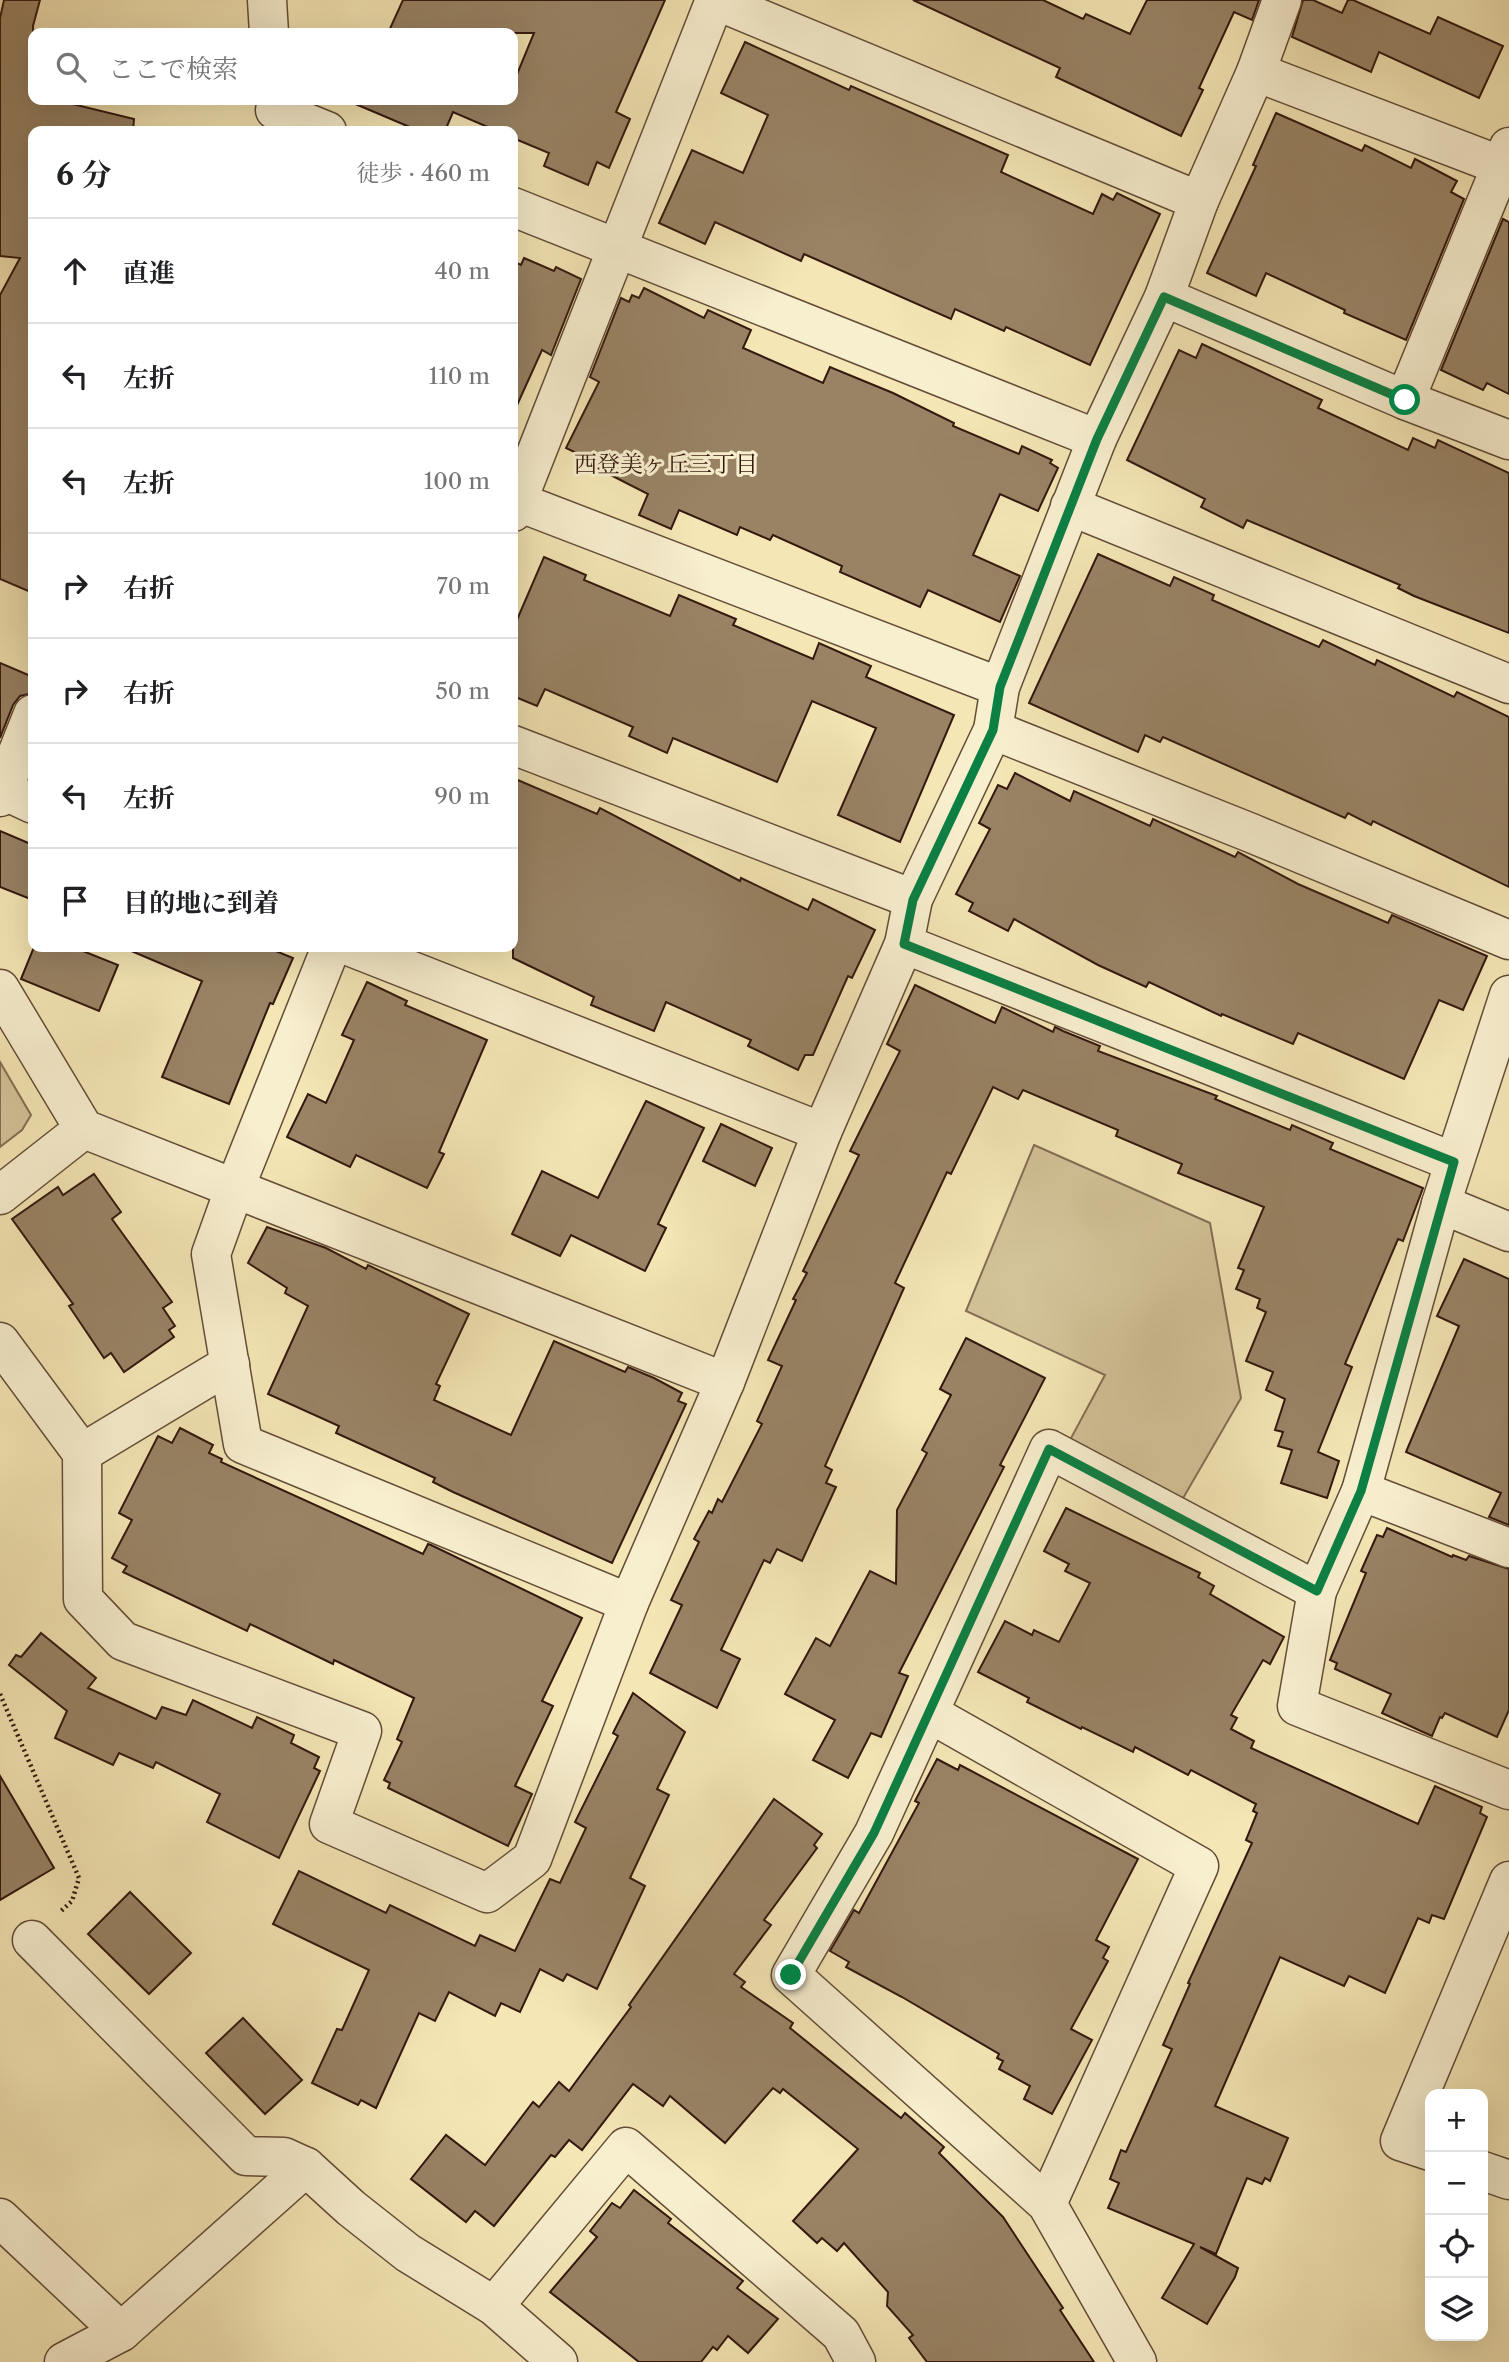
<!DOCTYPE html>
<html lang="ja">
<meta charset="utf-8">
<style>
body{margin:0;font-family:"Libre Caslon Text","Noto Serif JP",serif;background:#f6f6f6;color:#202124}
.controls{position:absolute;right:21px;bottom:21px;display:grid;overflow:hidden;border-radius:14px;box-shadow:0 7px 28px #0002}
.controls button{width:63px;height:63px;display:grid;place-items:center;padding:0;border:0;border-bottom:2px solid #e0e0e0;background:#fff;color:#202124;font:35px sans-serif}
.stop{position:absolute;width:21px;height:21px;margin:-16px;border:5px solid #0b8043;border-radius:50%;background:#fff}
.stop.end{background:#0b8043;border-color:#fff;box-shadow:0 2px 7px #0008}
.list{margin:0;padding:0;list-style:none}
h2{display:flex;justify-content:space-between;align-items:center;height:91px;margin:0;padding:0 28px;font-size:30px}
h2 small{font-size:23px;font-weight:400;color:#757577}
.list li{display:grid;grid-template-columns:46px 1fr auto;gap:21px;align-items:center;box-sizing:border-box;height:105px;padding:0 28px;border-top:2px solid #e0e0e0}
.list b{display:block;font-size:26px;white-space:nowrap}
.list em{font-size:23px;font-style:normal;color:#757577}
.icon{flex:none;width:38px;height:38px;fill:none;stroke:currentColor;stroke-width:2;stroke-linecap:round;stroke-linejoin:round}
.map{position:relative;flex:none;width:1509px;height:2362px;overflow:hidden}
.search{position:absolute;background:#fff;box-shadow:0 7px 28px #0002;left:28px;top:28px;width:490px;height:77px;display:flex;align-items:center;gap:18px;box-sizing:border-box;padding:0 24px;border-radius:14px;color:#757577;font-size:26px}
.panel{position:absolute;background:#fff;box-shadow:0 7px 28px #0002;left:28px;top:126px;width:490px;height:826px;border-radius:14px}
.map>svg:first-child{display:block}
.green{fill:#d3c399;stroke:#846e54;stroke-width:2}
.building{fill:#988365;stroke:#34180e;stroke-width:2}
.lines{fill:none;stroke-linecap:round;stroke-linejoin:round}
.minor-casing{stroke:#644c38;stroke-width:41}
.path{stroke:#34180e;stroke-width:4.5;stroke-dasharray:2 3.5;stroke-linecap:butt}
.minor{stroke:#f8efcf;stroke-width:38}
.route{stroke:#0b8043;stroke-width:9}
.labels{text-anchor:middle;stroke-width:6;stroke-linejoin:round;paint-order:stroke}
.neighbourhood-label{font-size:23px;fill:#34180e;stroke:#f8efcf}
</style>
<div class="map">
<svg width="1509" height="2362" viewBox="0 0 1509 2362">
<rect width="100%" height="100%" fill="#f4e6b5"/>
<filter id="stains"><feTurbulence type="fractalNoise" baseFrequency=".00286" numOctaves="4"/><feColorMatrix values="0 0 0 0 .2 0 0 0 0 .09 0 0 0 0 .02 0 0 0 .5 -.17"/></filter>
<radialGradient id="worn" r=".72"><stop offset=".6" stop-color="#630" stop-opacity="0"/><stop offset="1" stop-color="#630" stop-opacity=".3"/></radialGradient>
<g class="green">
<polygon points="0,1062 31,1115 22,1130 0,1147"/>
<polygon points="1034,1145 1210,1223 1241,1398 1182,1500 1070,1440 1105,1375 966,1311"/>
</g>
<g class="building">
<polygon points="4,0 40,0 33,26 33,83 31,93 33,94 33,100 56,100 134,119 133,131 33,131 33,593 0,579 0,295 20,258 0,256 0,18"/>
<polygon points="403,0 665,0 616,112 630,119 609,168 597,162 588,185 544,166 549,153 513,138 513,131 497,131 453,112 445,131 419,131 346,100 513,100 513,84 534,33 388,33"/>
<polygon points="913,0 1043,0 1083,19 1086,14 1130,34 1147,0 1259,0 1252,20 1234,12 1199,88 1203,90 1181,136 1056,77 1060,68"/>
<polygon points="1303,0 1313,0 1342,13 1348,0 1353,0 1430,34 1438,17 1503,46 1479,98 1379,52 1371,72 1292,37"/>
<polygon points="745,42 849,90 851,86 1008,155 1001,172 1093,214 1102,194 1113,200 1117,193 1160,214 1090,365 1006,327 1004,331 955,309 951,319 804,254 801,261 715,222 705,244 659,223 692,150 743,173 768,115 721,93"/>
<polygon points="1276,113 1362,151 1365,145 1411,168 1415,159 1457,181 1451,192 1464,199 1406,340 1344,313 1345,310 1266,273 1256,296 1207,273 1256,166 1253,165"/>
<polygon points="1503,219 1509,222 1509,394 1487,383 1483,390 1441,370"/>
<polygon points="524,258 554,271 556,267 581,279 551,355 542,350 513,414 513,261 521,265"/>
<polygon points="644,288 704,318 708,310 751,330 743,348 823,383 830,367 893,393 954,423 953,426 1019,454 1022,446 1052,460 1050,463 1058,468 1038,511 1000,494 973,555 1020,576 1000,622 928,590 920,607 840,572 842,566 773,535 770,540 740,527 737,535 679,510 671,529 639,515 648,494 587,463 589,459 566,448 599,382 590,377 621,298 629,302 632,295 639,298"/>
<polygon points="1202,344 1322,400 1318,408 1408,450 1413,438 1435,448 1438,440 1509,473 1509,633 1414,596 1398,588 1400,585 1247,520 1243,528 1201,507 1205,499 1127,460 1179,350 1196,358"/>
<polygon points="1098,554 1170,586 1174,577 1214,595 1212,600 1319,647 1323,640 1375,665 1377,660 1454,697 1457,692 1509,717 1509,887 1373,821 1371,825 1348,813 1345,818 1163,737 1160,742 1145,735 1138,752 1029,703"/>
<polygon points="544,557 586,575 584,580 670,616 679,595 736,619 733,625 813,659 819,643 871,666 866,677 954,715 900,842 838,815 876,728 812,701 777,782 673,738 667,753 629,736 633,727 545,689 537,706 513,696 513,629"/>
<polygon points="0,663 33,677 33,693 20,696 13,705 0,738"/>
<polygon points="1015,773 1070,801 1074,791 1150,826 1153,819 1235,857 1238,852 1298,884 1388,923 1392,915 1487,956 1463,1010 1439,1000 1404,1079 1298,1033 1293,1044 1222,1014 1221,1016 1149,982 1146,987 1098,965 1014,919 1008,931 969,911 973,903 956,894 990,829 979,823 998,785 1007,789"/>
<polygon points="513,778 597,814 600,808 740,881 741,878 808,910 813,899 875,930 852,978 848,976 813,1055 805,1055 798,1070 748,1046 751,1040 666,1002 654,1031 591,1005 594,997 513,958"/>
<polygon points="0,831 33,845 33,900 0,887"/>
<polygon points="34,947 73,947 118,965 99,1011 21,979"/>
<polygon points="122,947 266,947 293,958 273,1004 270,1003 229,1104 162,1077 202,981"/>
<polygon points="367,982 407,1001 405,1005 487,1040 439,1152 444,1154 427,1188 356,1155 350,1167 287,1137 308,1094 326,1103 354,1040 342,1035"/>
<polygon points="915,985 995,1023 1002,1007 1053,1032 1055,1027 1063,1031 1100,1046 1098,1051 1217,1096 1215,1099 1290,1130 1292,1125 1333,1143 1330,1149 1423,1188 1403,1241 1398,1239 1345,1364 1352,1367 1318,1452 1339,1461 1327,1498 1281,1483 1292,1450 1278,1446 1283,1432 1275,1430 1285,1399 1266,1390 1273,1372 1246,1361 1266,1312 1257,1308 1260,1299 1236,1289 1244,1270 1238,1268 1264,1207 1178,1173 1182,1164 1116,1136 1118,1130 1023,1090 1018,1099 993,1087 951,1174 947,1172 895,1283 904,1288 825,1466 832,1470 826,1483 836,1487 802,1561 777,1549 770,1563 764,1560 721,1650 740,1659 717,1708 650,1673 682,1605 671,1600 699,1542 694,1539 709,1511 712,1513 718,1499 722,1502 762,1424 757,1421 782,1366 768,1360 796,1300 793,1299 807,1273 803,1271 859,1155 850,1151 900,1051 887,1044"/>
<polygon points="646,1101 704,1128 658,1224 666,1228 645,1271 571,1235 560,1256 512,1234 542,1171 598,1198"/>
<polygon points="721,1124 772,1148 755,1186 703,1161"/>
<polygon points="94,1174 121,1212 112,1219 172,1302 163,1308 175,1326 169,1330 174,1337 124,1372 111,1353 104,1358 69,1306 73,1304 12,1219 58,1187 63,1195"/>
<polygon points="267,1227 326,1248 366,1269 368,1265 469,1314 436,1384 440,1386 434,1400 511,1435 554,1341 625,1372 628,1367 654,1378 682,1393 678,1401 686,1404 612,1563 453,1492 433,1482 435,1478 336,1433 339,1426 268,1394 308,1306 285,1293 287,1288 248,1263"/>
<polygon points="1464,1259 1509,1279 1509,1525 1489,1517 1501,1493 1406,1452 1459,1326 1437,1316"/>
<polygon points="966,1338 1045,1378 1000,1465 1004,1467 899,1673 908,1676 881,1737 871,1733 848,1778 813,1760 835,1720 785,1694 816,1638 830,1646 870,1571 896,1584 897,1510 927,1453 922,1450 951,1395 940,1389"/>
<polygon points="180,1428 213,1445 209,1453 222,1459 221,1462 423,1554 428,1544 431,1545 582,1618 542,1701 553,1706 515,1786 532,1794 508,1846 388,1788 390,1783 384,1780 402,1742 397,1739 414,1698 334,1660 333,1664 250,1624 247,1631 123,1572 127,1566 112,1558 132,1520 119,1513 158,1436 172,1443"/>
<polygon points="1066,1508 1200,1573 1198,1577 1214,1586 1210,1594 1284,1637 1270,1664 1263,1660 1231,1715 1237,1718 1231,1729 1254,1741 1251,1748 1418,1824 1435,1786 1482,1807 1480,1813 1487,1817 1444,1919 1432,1915 1429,1923 1418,1918 1385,1993 1349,1976 1344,1986 1280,1957 1215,2106 1288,2138 1270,2181 1265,2178 1262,2184 1247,2178 1216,2254 1200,2247 1238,2268 1235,2277 1207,2324 1162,2298 1194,2244 1108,2208 1119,2183 1110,2179 1121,2150 1126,2152 1172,2049 1163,2045 1190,1984 1188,1983 1252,1843 1246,1840 1257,1813 1253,1811 1256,1804 1191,1770 1188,1775 1135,1747 1133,1752 1082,1727 1081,1729 1027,1702 1029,1698 978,1672 1005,1621 1032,1635 1034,1630 1059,1642 1090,1583 1065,1571 1069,1564 1044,1551"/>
<polygon points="1387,1528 1452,1557 1453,1555 1466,1560 1469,1556 1509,1569 1509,1710 1497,1737 1445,1713 1442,1718 1440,1717 1432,1736 1423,1732 1382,1713 1391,1694 1335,1669 1337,1663 1330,1660 1366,1573 1361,1571 1377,1535 1383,1537"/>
<polygon points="41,1633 96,1678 88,1688 156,1719 162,1707 186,1715 193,1700 252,1728 257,1717 294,1735 291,1743 319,1757 314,1768 320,1771 279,1858 207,1822 220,1794 156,1762 153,1768 119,1753 113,1765 55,1738 67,1711 9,1665 16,1655 21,1657"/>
<polygon points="633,1693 685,1732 657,1789 669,1795 630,1878 645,1886 597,1989 567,1974 563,1981 540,1969 520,2012 501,2003 495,2016 449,1992 435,2021 419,2013 376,2108 361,2100 358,2105 312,2083 337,2029 342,2030 369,1970 273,1924 299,1871 386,1913 390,1905 475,1946 480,1935 515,1951 550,1879 560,1883 586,1828 575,1822 618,1736 613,1733"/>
<polygon points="937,1759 958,1770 960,1765 1138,1859 1096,1940 1109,1947 1103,1958 1108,1961 1071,2029 1092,2040 1052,2114 1024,2099 1030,2086 999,2069 1003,2061 997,2058 999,2054 902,1997 846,1967 849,1962 830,1951 854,1910 859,1913 919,1803 915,1801"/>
<polygon points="0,1776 54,1868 0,1900"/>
<polygon points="774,1799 822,1834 814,1845 817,1848 764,1920 771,1925 734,1974 745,1982 741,1987 793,2023 790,2028 901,2118 905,2113 944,2147 939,2153 1003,2217 1063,2308 1060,2310 1094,2362 927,2362 909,2338 913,2335 887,2306 888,2292 844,2243 837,2251 822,2238 817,2243 793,2221 858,2149 783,2089 780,2093 773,2088 725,2143 670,2096 663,2106 633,2084 582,2150 569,2140 555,2157 551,2155 494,2226 475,2211 466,2222 411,2179 446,2135 485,2165 533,2102 539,2107 559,2082 569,2091 631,2007 629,2005"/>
<polygon points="130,1892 191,1953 149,1994 88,1934"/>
<polygon points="243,2018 302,2080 265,2114 206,2053"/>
<polygon points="634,2190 671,2219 668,2223 743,2281 737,2288 778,2319 748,2353 728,2336 717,2350 713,2347 701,2362 639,2362 550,2292 597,2237 590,2231 612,2203 620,2208"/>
</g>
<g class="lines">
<g class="minor-casing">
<g id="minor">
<polyline points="267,0 269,33"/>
<polyline points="715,0 1199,201"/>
<polyline points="1256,72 1502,166"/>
<polyline points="275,110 327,131"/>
<polyline points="513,207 1097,439"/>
<polyline points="1164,297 1405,400 1509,440"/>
<polyline points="1405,400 1509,147"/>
<polyline points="513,500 1000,687"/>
<polyline points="1070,506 1509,684"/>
<polyline points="513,512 715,0"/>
<polyline points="993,730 1251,833 1509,940"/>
<polyline points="513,745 913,899"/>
<polyline points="3,790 33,804"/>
<polyline points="0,797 33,714"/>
<polyline points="904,944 1454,1162"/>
<polyline points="331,947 234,1190 211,1254 243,1444 629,1603"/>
<polyline points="351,947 822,1132"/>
<polyline points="0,989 84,1129 725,1382"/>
<polyline points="1509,995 1441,1204 1361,1491 1317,1591 1297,1706 1509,1790"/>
<polyline points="0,1195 84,1129"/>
<polyline points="1441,1204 1509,1232"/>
<polyline points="0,1342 82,1453 83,1599 123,1641 362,1731 329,1824 487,1893 532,1859 629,1603 725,1382 822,1132 904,944 913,899 993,730 1000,687 1097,439 1164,297 1199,201 1256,72 1282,0"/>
<polyline points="82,1453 230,1364"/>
<polyline points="1361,1491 1509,1548"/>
<polyline points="929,1713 1199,1866 1047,2204"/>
<polyline points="32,1940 246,2156 284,2157 306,2167"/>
<polyline points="1430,2151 1400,2141 1509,1881"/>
<polyline points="1483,2171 1509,2180"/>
<polyline points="0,2218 121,2332 306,2167 351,2208 408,2253 494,2306 558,2362"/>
<polyline points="494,2306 626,2147 841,2334 856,2362"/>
<polyline points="64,2362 121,2332"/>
<polyline points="1137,2362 1047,2204 791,1975 874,1833 1049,1449 1317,1591"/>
</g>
</g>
<polyline class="path" points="0,1694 79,1878 72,1901 60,1912"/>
<use href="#minor" class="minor"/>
</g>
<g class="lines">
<polyline class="route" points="791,1975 874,1833 1049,1449 1317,1591 1361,1491 1454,1162 904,944 913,900 993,730 1000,687 1097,439 1164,297 1405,400"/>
</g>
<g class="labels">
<g class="neighbourhood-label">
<text x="666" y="472">西登美ヶ丘三丁目</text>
</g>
</g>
<rect width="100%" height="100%" filter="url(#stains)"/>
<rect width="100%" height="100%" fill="url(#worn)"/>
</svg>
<div class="controls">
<button>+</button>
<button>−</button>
<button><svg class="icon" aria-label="locate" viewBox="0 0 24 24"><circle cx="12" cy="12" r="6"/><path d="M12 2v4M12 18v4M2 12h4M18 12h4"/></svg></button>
<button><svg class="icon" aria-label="layers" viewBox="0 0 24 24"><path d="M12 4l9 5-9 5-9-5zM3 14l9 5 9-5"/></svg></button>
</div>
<div class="stop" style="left:1405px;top:400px"></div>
<div class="stop end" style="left:791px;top:1975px"></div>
<div class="search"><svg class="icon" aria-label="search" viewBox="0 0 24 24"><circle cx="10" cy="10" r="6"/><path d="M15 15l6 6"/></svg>ここで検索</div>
<section class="panel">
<h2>6 分<small>徒歩 · 460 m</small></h2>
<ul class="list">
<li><svg class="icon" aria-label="ahead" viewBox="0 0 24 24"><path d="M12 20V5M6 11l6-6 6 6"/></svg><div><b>直進</b></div><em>40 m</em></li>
<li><svg class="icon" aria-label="left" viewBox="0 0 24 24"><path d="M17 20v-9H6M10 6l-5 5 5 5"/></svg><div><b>左折</b></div><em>110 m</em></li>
<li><svg class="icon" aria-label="left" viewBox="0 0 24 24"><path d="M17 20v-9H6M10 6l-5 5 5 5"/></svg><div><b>左折</b></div><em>100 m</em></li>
<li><svg class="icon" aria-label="right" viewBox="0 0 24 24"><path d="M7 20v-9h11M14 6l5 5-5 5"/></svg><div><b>右折</b></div><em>70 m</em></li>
<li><svg class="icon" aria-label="right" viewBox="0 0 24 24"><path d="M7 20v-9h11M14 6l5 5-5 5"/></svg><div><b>右折</b></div><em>50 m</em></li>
<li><svg class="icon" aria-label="left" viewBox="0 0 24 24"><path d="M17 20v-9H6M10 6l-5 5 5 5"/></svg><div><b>左折</b></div><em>90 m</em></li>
<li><svg class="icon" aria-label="arrive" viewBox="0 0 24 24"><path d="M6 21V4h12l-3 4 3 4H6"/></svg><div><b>目的地に到着</b></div></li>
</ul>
</section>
</div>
